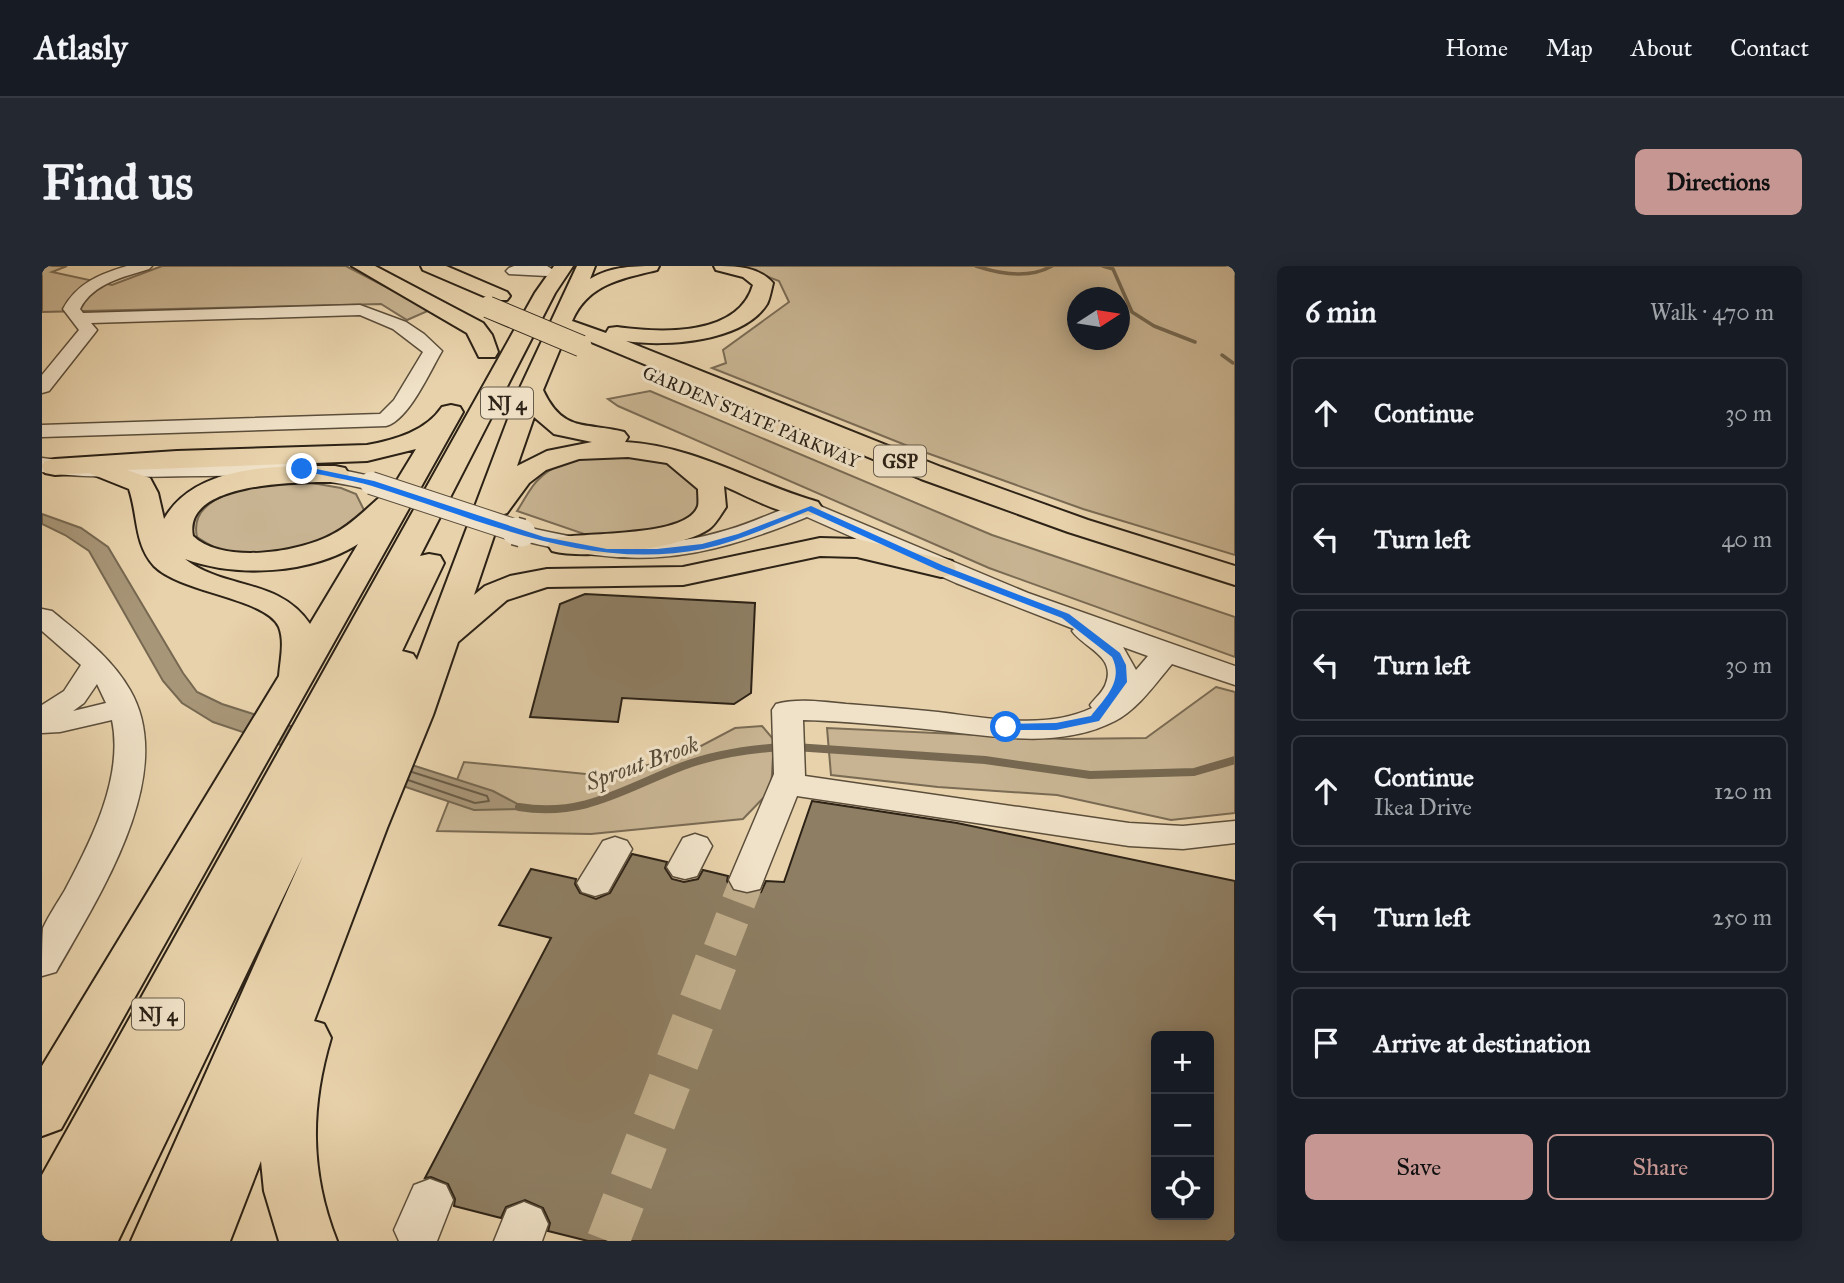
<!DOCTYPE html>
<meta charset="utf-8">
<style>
body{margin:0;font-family:"IM FELL Great Primer",serif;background:#242831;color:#f1f3f6}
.controls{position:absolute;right:21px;bottom:21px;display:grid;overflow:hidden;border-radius:10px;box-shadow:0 4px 18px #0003}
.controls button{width:63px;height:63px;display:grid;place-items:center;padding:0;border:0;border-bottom:2px solid #363941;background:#171b24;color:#f1f3f6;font:35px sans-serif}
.compass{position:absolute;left:1025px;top:21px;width:63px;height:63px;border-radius:50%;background:#171b24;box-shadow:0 4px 18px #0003;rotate:78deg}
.stop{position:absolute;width:21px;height:21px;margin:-16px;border:5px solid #1a73e8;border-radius:50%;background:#fff}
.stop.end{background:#1a73e8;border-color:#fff;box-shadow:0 2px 7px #0008}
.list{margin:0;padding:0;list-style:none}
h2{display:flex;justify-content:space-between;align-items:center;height:91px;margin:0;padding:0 28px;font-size:30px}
h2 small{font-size:23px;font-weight:400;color:#9ea1a6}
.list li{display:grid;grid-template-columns:46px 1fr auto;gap:21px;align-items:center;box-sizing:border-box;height:112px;margin:0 14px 14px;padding:0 14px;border:2px solid #363941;border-radius:10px}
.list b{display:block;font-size:26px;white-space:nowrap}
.list p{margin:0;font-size:23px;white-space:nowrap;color:#9ea1a6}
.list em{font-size:23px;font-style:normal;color:#9ea1a6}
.actions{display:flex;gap:14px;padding:21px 28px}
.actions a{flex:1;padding:16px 0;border:2px solid #c59692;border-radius:10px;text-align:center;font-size:24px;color:#c59692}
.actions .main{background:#c59692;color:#111}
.icon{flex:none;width:38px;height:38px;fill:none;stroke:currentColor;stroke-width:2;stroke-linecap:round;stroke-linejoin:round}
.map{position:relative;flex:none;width:1193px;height:975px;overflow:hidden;border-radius:10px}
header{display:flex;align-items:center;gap:42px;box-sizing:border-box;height:98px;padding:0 35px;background:#171b24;border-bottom:2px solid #363941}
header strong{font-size:33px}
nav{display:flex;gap:38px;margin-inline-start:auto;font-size:24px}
.intro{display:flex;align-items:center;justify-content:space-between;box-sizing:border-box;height:168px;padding:0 42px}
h1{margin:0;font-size:49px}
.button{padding:18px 32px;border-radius:10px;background:#c59692;color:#111;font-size:24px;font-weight:700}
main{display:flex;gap:42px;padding:0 42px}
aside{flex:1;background:#171b24;border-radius:10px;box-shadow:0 4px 18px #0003}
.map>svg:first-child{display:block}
.green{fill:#c8b492;stroke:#7a6b54;stroke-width:2;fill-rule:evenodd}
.water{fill:#a89678;stroke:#766851;stroke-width:2}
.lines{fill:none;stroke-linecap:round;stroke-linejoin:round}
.shore{stroke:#6a5c47;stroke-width:2}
.stream-far1{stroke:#766851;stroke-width:3.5}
.stream{stroke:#766851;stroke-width:8}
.building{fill:#8e7e63;stroke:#2c2216;stroke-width:2;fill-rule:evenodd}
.minor-tunnel-far1{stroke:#c2af8d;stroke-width:34;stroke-dasharray:34 17;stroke-linecap:butt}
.minor-tunnel{stroke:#c2af8d;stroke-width:43;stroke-dasharray:43 21;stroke-linecap:butt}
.minor-casing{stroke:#5b4e3b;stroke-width:3}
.highway-casing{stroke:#2c2216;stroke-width:4}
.minor{fill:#f0e2c8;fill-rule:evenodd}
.highway{fill:#e8d2ab;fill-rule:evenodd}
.minor-bridge-far1-casing{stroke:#5b4e3b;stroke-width:24;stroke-linecap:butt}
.minor-bridge-casing{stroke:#5b4e3b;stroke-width:30;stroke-linecap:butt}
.highway-bridge-casing{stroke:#2c2216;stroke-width:23;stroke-linecap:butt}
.minor-bridge-far1{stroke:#f0e2c8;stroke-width:22}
.minor-bridge{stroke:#f0e2c8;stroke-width:27}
.highway-bridge{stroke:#e8d2ab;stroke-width:21}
.route{fill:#1a73e8}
.labels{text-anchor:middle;stroke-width:6;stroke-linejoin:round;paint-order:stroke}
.far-street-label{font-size:18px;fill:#2c2216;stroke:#f0e2c8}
.shield{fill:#f0e2c8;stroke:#675c4b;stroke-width:2}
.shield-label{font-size:19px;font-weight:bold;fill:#2c2216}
.water-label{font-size:23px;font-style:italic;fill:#574b38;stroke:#f0e2c8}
</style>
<header>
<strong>Atlasly</strong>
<nav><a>Home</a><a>Map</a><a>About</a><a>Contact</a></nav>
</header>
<div class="intro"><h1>Find us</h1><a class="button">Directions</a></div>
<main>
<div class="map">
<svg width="1193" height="975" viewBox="0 0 1193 975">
<rect width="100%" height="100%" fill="#e8d2ab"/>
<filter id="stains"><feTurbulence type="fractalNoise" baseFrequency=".00286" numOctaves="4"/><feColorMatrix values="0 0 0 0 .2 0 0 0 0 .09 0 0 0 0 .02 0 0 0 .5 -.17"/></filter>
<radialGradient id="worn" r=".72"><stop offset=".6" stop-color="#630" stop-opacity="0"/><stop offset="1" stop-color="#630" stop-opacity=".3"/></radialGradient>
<g class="green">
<polygon points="0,0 25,0 10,6 70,19 120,0 304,0 388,44 365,54 339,38 0,46"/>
<path d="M697 0H1193V289L1041 243 871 182 670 102 684 97 681 84 747 36 737 15ZM1036 32H1078V74H1036Z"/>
<polygon points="608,125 950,269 1193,351 1193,391 947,302 576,140 566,133"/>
<path d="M613 190 648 205 666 229 651 250 611 268 545 269 475 245C482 235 488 221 497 213 527 183 574 190 613 190Z"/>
<path d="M264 216 299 222 314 228 322 244C306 283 222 296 184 286 174 283 164 277 155 271 144 221 233 218 264 216Z"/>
<polygon points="1174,421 1193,426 1193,547 1129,554 1015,529 896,521 789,509 785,462 1022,473 1104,472"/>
<polygon points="720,460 732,474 729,524 701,553 549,568 395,565 422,496 564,510 640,490 693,462"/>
</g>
<polygon class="water" points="0,248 39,262 66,281 141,407 155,426 180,438 451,525 485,543 432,544 171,456 140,437 121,415 47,285 23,269 0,258"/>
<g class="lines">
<polyline class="shore" points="366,514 433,537 447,535 445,530 370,506"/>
<g class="stream-far1">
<path d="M934 0C958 8 987 13 1010 0"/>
<polyline points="1061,0 1071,3 1090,46 1112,60 1153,76"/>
<polyline points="1180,89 1191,97"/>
</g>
<g class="stream">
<polyline points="753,481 943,494 1048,509 1152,506 1193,494"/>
<path d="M477 541C542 552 583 522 641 500 673 488 707 483 741 481"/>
</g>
</g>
<g class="building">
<polygon points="543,328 713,337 709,427 692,438 580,432 576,456 488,451 518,338"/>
<path d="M770 535 915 557 1193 615V975H546L506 965 508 957 501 942 483 934 464 941 459 952 412 940 413 933 406 918 389 911 383 912 509 672 457 659 489 603 534 613 533 618 538 627 554 633 568 627 590 588 625 596 623 602 630 613 642 616 656 613 661 604 686 610 685 615 691 626 704 629 719 626 724 615 742 616ZM1114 770H1167V949H1114Z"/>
</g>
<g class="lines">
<polyline class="minor-tunnel-far1" points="678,684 705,614"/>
<polyline class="minor-tunnel" points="566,975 679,683"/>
<g class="minor-casing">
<g id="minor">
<path d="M85 0H110L107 3C82 11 51 17 38 43L41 47 318 39 364 56 382 68 400 85C388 105 367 154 344 160L0 171V159L338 148 352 134 381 86 351 63 318 49 49 57 55 64 52 68 7 125 0 127V109L37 64 21 43C35 17 58 8 85 0Z"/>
<polygon points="472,0 505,0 513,5 505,10 467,8 464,5 467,2"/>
<path d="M0 192C62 201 125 195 188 194 239 194 288 200 337 212L340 217 337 222 329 224C228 199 128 216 26 209L0 206Z"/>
<path d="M766 235 986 327 1193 400V419L1130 398C1113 418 1097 442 1073 455 1015 485 945 469 883 463 843 459 802 455 761 454L763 510 1087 557 1141 560 1193 555V577L1141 583 1087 580 755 530 718 623 705 626 692 623 687 614 732 508 730 444 734 438C756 432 782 436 804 438 835 440 865 443 896 446 946 452 1003 464 1050 442L1048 439C1053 432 1062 425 1064 417 1074 390 1042 382 1030 365L1032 363 914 317 765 251C652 297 590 304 471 272L468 267 471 262 480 260C550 277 615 286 685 264 713 256 739 242 766 235ZM1081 381 1106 390 1094 404Z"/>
<path d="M0 343 10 345C39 369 69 391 88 424 137 508 56 632 14 706L0 710C0 696 0 674 1 662 7 649 16 636 23 624 49 575 82 511 70 454L18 466 0 467V439L22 425 39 399 0 365ZM55 418 64 437 31 445 42 437Z"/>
<polygon points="653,568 665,572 670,580 655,610 643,613 631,610 625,601 641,572"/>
<polygon points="573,571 585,575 590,583 566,626 553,630 540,626 535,617 561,575"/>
<polygon points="388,913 404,919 411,934 395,975 357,975 352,964 372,919"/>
<polygon points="482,936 499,943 506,958 500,975 452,975 465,943"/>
</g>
</g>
<g class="highway-casing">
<g id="highway">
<polygon points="310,0 333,0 441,57 450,69 456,86 453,91 437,91 425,67"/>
<polygon points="379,0 404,0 465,26 468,30 465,34 451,34 381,4"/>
<path d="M512 0H531L513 27 378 290 387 288 398 290 402 297 360 385 371 388 375 394 477 124 535 0H553L548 13C569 0 593 0 617 0L615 4C579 13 546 18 530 55L564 67 567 62 575 61C618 67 696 71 711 19L701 11 674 4 672 0C694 0 716 0 731 17 729 24 728 32 725 38 701 76 624 81 584 75L899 201 1046 254 1193 300V319L1026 266 879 213 525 66 501 124C521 167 543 156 582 166L586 171 583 176C653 180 710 217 776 236L780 242 776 248C747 255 708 231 682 220L684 241C679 248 674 258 667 263 638 283 544 294 510 285L506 279 510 273C539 265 645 273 656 240 657 236 656 228 656 223L625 197 586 191 537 193 504 204 487 217 465 247 459 249 432 329 443 320 468 310 505 303 641 301 778 272 815 273 910 295 914 302 910 309 899 311 815 291 778 290 641 319 505 321 465 334 416 376 391 449 345 562 272 755 282 758 289 772C268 842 268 907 295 975H237L222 925 219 895 188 975H89L261 590 76 975H0V909L493 27ZM492 151 512 168 550 176 505 185 475 200Z"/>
<path d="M409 139 418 141 421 146 19 863 0 870V800L237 410C238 395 243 376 237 361 224 332 139 327 112 300 92 278 96 249 87 223L47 207 13 209 3 207 0 200 3 195 13 193 135 185 325 179C353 174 384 165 400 141ZM374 183 346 229 338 231C323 244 309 259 291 268 257 287 180 298 151 270 140 215 260 216 293 216L303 214 307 208 303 202 293 200C238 200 154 197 122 253L116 227 108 212 85 204 325 195ZM316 278 268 358C237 312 183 324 143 293 194 312 269 308 316 278Z"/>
</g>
</g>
<use href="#minor" class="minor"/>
<use href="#highway" class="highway"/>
<g class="minor-bridge-far1-casing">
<polyline id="minor-bridge-far1" points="329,217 478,266"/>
</g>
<g class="minor-bridge-casing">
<polyline id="minor-bridge" points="473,265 480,267"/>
</g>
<g class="highway-bridge-casing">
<polyline id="highway-bridge" points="446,41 539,80"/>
</g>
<use href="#minor-bridge-far1" class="minor-bridge-far1"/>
<use href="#minor-bridge" class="minor-bridge"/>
<use href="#highway-bridge" class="highway-bridge"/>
</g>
<path class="route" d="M260 200 332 215 502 271 565 283H615L660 278 696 268 769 240 902 300 1027 348 1078 387 1084 399 1085 416 1057 455 1014 464H960V459L964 458 1014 457 1049 450C1063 432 1082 415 1070 391L1020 352 896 304 766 245C732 259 697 275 661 283 545 306 438 253 330 220 307 213 281 210 257 204Z"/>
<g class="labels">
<g class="far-street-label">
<text transform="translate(709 151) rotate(23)" y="6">GARDEN STATE PARKWAY</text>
</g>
<g class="shield">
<rect x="439" y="121.5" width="52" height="31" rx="5"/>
<rect x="832" y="179.5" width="52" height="31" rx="5"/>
<rect x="90" y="732.5" width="52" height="31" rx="5"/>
</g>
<g class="shield-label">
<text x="465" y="144">NJ 4</text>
<text x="858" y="202">GSP</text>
<text x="116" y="755">NJ 4</text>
</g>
<g class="water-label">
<text transform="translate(600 497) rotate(-20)" y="8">Sprout Brook</text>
</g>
</g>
<rect width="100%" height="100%" filter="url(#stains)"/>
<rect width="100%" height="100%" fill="url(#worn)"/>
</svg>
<div class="controls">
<button>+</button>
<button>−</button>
<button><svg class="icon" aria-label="locate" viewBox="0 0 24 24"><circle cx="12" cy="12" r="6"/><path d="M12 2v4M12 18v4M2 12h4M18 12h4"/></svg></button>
</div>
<svg class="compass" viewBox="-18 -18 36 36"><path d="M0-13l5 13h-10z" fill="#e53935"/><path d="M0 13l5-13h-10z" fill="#9ea1a6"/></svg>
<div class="stop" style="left:964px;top:461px"></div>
<div class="stop end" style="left:260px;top:203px"></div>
</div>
<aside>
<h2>6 min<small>Walk · 470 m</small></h2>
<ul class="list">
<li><svg class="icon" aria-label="ahead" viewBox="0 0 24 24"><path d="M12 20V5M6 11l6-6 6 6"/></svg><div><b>Continue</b></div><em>30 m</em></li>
<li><svg class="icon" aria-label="left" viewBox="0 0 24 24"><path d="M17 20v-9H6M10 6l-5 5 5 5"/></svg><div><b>Turn left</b></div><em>40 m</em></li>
<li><svg class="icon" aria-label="left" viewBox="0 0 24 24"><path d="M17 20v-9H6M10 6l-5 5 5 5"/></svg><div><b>Turn left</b></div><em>30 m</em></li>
<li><svg class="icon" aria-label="ahead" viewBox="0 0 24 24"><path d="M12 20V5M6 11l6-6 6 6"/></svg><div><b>Continue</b><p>Ikea Drive</p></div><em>120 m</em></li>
<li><svg class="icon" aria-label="left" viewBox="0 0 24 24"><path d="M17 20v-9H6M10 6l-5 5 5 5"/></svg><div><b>Turn left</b></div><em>250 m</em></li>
<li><svg class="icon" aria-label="arrive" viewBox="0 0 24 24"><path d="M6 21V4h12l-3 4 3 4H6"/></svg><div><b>Arrive at destination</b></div></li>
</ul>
<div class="actions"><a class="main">Save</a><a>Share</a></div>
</aside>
</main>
